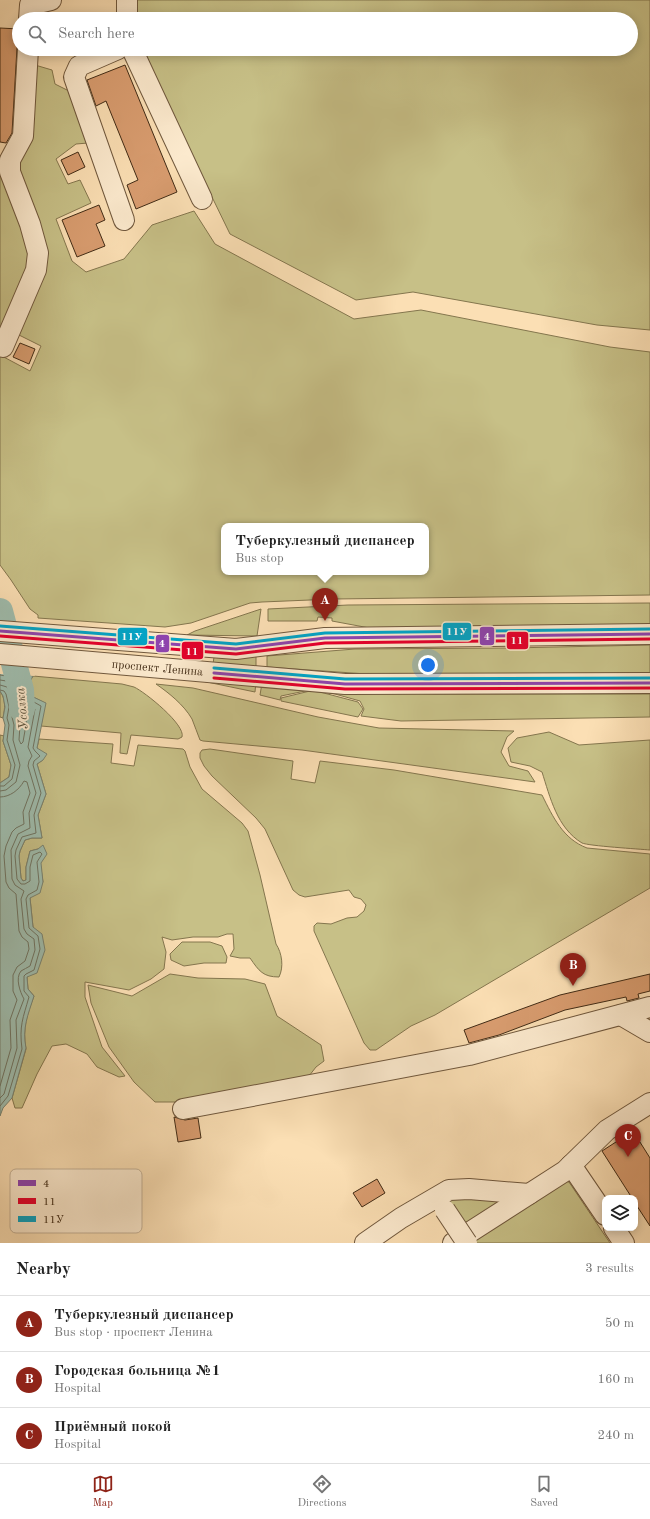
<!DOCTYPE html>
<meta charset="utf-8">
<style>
body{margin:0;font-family:"Old Standard TT",serif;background:#f2f2f2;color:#222}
.controls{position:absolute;right:12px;bottom:12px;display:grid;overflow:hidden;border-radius:8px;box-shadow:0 2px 10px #0003}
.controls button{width:36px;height:36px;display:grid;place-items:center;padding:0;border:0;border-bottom:1px solid #e0e0e0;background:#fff;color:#222;font:20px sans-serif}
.you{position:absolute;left:428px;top:665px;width:14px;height:14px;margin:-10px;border:3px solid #fff;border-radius:50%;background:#1a73e8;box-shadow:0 0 0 6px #1a73e833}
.badge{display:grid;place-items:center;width:26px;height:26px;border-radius:50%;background:#8f2418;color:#fff;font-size:13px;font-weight:700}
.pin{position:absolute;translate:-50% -33px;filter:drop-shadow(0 1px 2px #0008)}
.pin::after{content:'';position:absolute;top:21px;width:14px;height:12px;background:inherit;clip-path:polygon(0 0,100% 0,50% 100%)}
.popup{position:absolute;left:221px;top:523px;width:208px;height:52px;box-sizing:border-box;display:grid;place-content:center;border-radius:8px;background:#fff;filter:drop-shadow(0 1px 3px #0005);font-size:13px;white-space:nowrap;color:#767676}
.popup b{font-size:15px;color:#222}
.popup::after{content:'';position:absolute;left:50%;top:100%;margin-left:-8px;border:8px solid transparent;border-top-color:#fff}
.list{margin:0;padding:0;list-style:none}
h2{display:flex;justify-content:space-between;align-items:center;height:52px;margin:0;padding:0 16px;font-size:17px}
h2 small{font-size:13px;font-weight:400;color:#767676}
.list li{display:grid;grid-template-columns:26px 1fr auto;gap:12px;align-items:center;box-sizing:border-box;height:56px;padding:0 16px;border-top:1px solid #e0e0e0}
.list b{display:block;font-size:15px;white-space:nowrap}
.list p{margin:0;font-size:13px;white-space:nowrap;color:#767676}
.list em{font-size:13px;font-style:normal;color:#767676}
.icon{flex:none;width:22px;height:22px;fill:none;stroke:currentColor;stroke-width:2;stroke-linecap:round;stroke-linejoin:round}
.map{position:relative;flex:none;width:650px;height:1243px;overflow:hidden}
.search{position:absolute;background:#fff;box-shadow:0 2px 10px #0003;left:12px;right:12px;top:12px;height:44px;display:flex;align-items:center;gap:10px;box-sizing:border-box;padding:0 14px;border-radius:22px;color:#767676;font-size:15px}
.sheet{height:220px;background:#fff}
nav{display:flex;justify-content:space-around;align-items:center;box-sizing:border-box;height:56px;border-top:1px solid #e0e0e0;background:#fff;font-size:11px;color:#767676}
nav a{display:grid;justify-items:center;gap:2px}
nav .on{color:#8f2418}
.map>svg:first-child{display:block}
.green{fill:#c7c087;stroke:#84764e;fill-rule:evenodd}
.water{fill:#9fbdae;stroke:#798371}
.pier{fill:#fbdfb4}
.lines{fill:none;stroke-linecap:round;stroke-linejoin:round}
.shore{stroke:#707462;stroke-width:1}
.river{stroke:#9fbdae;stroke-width:26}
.building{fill:#d89c6f;stroke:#412b15}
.minor-casing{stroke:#70583d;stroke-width:22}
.minor{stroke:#fceace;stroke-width:20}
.minor-bridge-casing{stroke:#70583d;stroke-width:22;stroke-linecap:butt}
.minor-bridge{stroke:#fceace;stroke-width:20}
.bus-1-casing{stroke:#fceace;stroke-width:6}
.bus-2-casing{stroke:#fceace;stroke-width:6}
.bus-3-casing{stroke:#fceace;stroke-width:6}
.bus-1{stroke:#8e44ad;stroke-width:3}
.bus-2{stroke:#e4002b;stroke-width:3}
.bus-3{stroke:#03a3c5;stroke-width:3}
.labels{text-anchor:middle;stroke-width:4;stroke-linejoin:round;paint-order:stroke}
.street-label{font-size:12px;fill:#412b15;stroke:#fceace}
.water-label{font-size:13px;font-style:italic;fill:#58503b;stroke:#fceace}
.key{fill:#fceace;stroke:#c4b196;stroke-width:1}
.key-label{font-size:11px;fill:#412b15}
.line-badge{stroke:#fceace;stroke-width:1.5}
.badge-label{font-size:11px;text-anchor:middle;font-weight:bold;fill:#fff}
</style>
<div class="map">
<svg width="650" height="1243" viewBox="0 0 650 1243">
<rect width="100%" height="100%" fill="#fbdfb4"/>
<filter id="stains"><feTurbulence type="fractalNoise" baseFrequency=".005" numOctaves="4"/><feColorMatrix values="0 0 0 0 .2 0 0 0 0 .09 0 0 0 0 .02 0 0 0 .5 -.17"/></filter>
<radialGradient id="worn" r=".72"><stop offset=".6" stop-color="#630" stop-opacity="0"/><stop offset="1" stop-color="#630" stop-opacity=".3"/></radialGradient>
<g class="green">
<polygon points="133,0 650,0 650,330 597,325 413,292 356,300 230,234 140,49 631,49 631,19 134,19"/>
<path d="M35 65 52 70 55 84 71 92 88 143 76 144 56 159 68 184 80 180 91 203 56 219 72 261 86 272 124 259 152 225 194 211 215 244 354 319 421 310 610 347 650 352V595L334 599 262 602 250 603 191 623 165 627 38 618V615L30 609 11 580 0 565V355L30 371 41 346 17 334 43 273 17 170 19 159 33 136ZM224 526H426V572H224Z"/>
<polygon points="0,173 1,173 25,226 31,269 0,337"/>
<polygon points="650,603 650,626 375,629 332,621 332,618 318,617 317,621 268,621 268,609 348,605"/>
<polygon points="261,609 257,636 187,635 195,631"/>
<polygon points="650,645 650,673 395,676 267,667 267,656 355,649 510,648"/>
<polygon points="256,655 256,669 213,664 214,657"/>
<path d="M33 676 122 684C126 685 130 686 134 687 145 692 186 725 182 737L178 739 131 735 127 754 120 753 121 733 41 726 45 703 29 695V683Z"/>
<polygon points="183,677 256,681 255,692"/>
<polygon points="262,683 356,691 435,694 650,694 650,717 401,721 361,716 364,709 360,701 335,694 310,690 281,696 280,700 260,695"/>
<path d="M156 684 193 688 318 717 379 728 514 731 507 737 501 752 509 766 528 771 535 782 302 750 203 741 200 740C197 733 195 726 192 719 184 705 169 693 156 684Z"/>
<path d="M0 691C6 700 5 708 3 718L0 717Z"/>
<polygon points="310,691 320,692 358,702 363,709 358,717 281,701 281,698"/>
<path d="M549 732 579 745 650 740V850C639 849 589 846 582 843 557 828 550 797 542 772L530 766 511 762 508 748 517 738Z"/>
<polygon points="0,735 4,736 3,741 11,765 9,777 0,783"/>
<path d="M39 739 113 744 111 763 134 766 138 745 183 749 185 751 190 767 202 789 242 823 248 831 260 875 276 944C282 953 284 967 279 977 263 977 259 971 250 958H240L230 956 234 949 233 934H227L218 937H193L172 940 162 937 166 952 164 969 151 979 129 990 85 982V997L102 1047 125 1076 119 1077 97 1067 87 1054 66 1044 52 1046 37 1074 22 1108H15L12 1098 26 1049C22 1028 27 1015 34 996L28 989 27 977 33 927 30 898 43 882 38 849 30 851 26 867V880L23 881 21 878 19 856 20 851 25 840 32 838H42L38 815 46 794 37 764 43 760 37 748Z"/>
<path d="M210 749 293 761 291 779 315 783 320 761 394 770 542 795C553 817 563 839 587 848L650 854V888L435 1015 411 1026 376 1050H370L364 1043 314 931V926L317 923 331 924 347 918 357 917 364 911 366 905 361 899 354 897 349 890 305 897 299 895 293 890 265 829 256 818 212 776 204 766 200 758V753L202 750Z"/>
<polygon points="182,942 210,942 222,946 227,957 226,963 204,963 184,966 171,960 170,954"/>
<polygon points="170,974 198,978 245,979 265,984 277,1016 321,1045 324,1061 316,1067 309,1076 186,1102 155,1102 134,1082 109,1047 91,1003 88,985 132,996"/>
<polygon points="560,1180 569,1182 610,1243 472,1243 450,1202 455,1196"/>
</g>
<path class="water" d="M0 671 33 676 29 683V695L46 703 37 748 47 754 43 760 37 764 46 794 38 815 42 838H32L25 840 20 851 19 856 21 878 23 881 26 880V867L30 851 38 849 43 845 47 854 41 863 43 882 40 893 30 898 33 927 42 934 45 950 37 973 27 977 28 989 34 996C28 1015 22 1028 26 1048L12 1098 3 1108 0 1116V783L9 777 11 765 3 741 5 725 3 718 5 707 3 696 0 691Z"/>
<polygon class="pier" points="0,669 34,674 35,676 0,674"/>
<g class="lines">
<g class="shore">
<path d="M0 675 25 679V697L41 706 33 748 35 751 40 756 34 761 33 765 41 793 34 815 36 833 22 837 16 850 15 856 17 879 21 884H25L30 881V867L33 855 40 852 42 854 37 862 39 882 37 890 28 895 26 899 29 928 38 936 40 949 34 970 26 974 24 976V991L29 997C23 1018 19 1026 22 1049L8 1096 0 1106"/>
<path d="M0 680 19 683 22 700 35 709 28 747 32 756 29 761 28 766 36 793 29 813 30 828 18 834 11 850 12 879 15 885 24 891 21 899 24 929 27 934 34 939 35 950 30 966C27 968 24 969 21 971 15 978 20 992 24 999L16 1020 17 1048 4 1094 0 1098"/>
<polyline points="0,685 7,687 11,693 14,706 12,717 14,725 13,740 20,765 16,782 6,790 0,791"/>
<polyline points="0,690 4,691 6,694 9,707 7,718 9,725 7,740 15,765 12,779 4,786 0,786"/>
<polygon points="21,709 28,713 23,742 21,744 19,740 20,725 18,717"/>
<path d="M0 797C10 797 19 790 24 781L27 782 30 793 23 812 24 824 16 828 12 832 6 846 4 856 6 882 9 888 16 894 19 931 22 937 28 942 29 949 25 961 17 967 13 975V991L17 1000 10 1020 11 1048 0 1086"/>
</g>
<polyline class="river" points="0,611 21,690 22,709"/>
</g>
<g class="building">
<polygon points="0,28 19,29 19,42 17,48 12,133 6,143 0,142"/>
<polygon points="125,65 177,192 136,209 127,185 138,180 106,101 96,106 87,80"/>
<polygon points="78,152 85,167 68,175 61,160"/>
<polygon points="99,205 105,220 96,224 105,246 77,257 62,220"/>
<polygon points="20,343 35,349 29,364 13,357"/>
<polygon points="650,974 650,991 638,994 639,998 627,1001 626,997 565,1010 499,1035 469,1043 464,1030 560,995"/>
<polygon points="174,1117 185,1120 198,1118 201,1138 178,1142"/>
<polygon points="633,1131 650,1158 650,1226 635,1203 635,1198 632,1198 602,1151"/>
<polygon points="377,1179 385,1193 362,1207 353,1193"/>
</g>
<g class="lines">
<g class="minor-casing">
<g id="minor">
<polyline points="127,0 127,19"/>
<polyline points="29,19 30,5 51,0"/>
<polyline points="118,49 79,66 74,77 124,220"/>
<polyline points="132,49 202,199"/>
<polyline points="3,347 36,270 38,253 30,224 10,172 10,160 23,136 28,49"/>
<polyline points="0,631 236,649 325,638 650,634"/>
<path id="s1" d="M0 654 345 684 650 683"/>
<polyline points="621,1015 650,1032"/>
<polyline points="183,1109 469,1055 650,1007"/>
<polyline points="571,1165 605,1215"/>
<polyline points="614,1228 624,1243"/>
<polyline points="365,1243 401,1218 449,1190 469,1189 529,1194"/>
<polyline points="453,1243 565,1171 607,1130 650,1103"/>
</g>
</g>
<use href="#minor" class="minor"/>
<g class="minor-bridge-casing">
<polyline id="minor-bridge" points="445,1210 467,1243"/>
</g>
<use href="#minor-bridge" class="minor-bridge"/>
<g class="bus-1-casing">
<g id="bus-1">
<polyline points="0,631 236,649 325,638 650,634"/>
<polyline points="214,673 345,684 650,683"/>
</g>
</g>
<g class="bus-2-casing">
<g id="bus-2">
<polyline points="0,636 236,654 325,643 650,639"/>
<polyline points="214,678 345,689 650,688"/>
</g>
</g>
<g class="bus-3-casing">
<g id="bus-3">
<polyline points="0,626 236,644 325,633 650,629"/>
<polyline points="214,668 345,679 650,678"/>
</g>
</g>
<use href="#bus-1" class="bus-1"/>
<use href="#bus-2" class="bus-2"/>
<use href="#bus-3" class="bus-3"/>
</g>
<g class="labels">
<g class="street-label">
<text dy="4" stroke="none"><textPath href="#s1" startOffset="158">проспект Ленина</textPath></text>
</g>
<g class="water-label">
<text transform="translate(21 709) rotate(-95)" y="5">Усолка</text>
</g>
</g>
<rect x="10" y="1169" width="132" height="64" rx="6" class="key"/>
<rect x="18" y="1180" width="18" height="6" fill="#8e44ad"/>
<rect x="18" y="1198" width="18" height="6" fill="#e4002b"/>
<rect x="18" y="1216" width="18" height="6" fill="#03a3c5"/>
<g class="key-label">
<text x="43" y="1187">4</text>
<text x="43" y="1205">11</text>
<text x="43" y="1223">11У</text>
</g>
<g class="line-badge">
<rect x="442" y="622" width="30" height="19" rx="4" fill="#03a3c5"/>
<rect x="479" y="626" width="16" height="20" rx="4" fill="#8e44ad"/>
<rect x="117" y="627" width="31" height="19" rx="4" fill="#03a3c5"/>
<rect x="506" y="631" width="23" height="19" rx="4" fill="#e4002b"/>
<rect x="155" y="634" width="15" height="19" rx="4" fill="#8e44ad"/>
<rect x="181" y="641" width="23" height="19" rx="4" fill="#e4002b"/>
</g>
<g class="badge-label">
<text x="457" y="635">11У</text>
<text x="487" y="640">4</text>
<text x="132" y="640">11У</text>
<text x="517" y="644">11</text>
<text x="162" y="647">4</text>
<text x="192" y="655">11</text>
</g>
<rect width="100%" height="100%" filter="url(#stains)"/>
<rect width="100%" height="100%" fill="url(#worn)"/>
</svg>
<div class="controls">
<button><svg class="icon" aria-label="layers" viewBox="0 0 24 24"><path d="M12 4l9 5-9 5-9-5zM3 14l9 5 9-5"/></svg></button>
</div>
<div class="you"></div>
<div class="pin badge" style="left:325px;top:621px">A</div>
<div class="popup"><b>Туберкулезный диспансер</b>Bus stop</div>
<div class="pin badge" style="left:573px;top:986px">B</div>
<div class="pin badge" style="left:628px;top:1157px">C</div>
<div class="search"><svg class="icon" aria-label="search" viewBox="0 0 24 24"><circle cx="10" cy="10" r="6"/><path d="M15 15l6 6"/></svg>Search here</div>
</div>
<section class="sheet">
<h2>Nearby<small>3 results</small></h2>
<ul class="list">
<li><span class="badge">A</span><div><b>Туберкулезный диспансер</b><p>Bus stop · проспект Ленина</p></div><em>50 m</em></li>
<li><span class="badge">B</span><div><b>Городская больница №1</b><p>Hospital</p></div><em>160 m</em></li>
<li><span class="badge">C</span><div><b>Приёмный покой</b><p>Hospital</p></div><em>240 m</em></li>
</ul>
</section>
<nav>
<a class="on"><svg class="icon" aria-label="map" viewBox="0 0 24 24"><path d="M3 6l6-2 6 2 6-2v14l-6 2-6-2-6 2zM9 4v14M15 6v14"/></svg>Map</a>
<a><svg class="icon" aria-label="directions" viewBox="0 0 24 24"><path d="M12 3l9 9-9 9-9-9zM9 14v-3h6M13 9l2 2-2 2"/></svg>Directions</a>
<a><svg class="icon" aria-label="saved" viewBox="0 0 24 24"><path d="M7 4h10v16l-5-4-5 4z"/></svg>Saved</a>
</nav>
